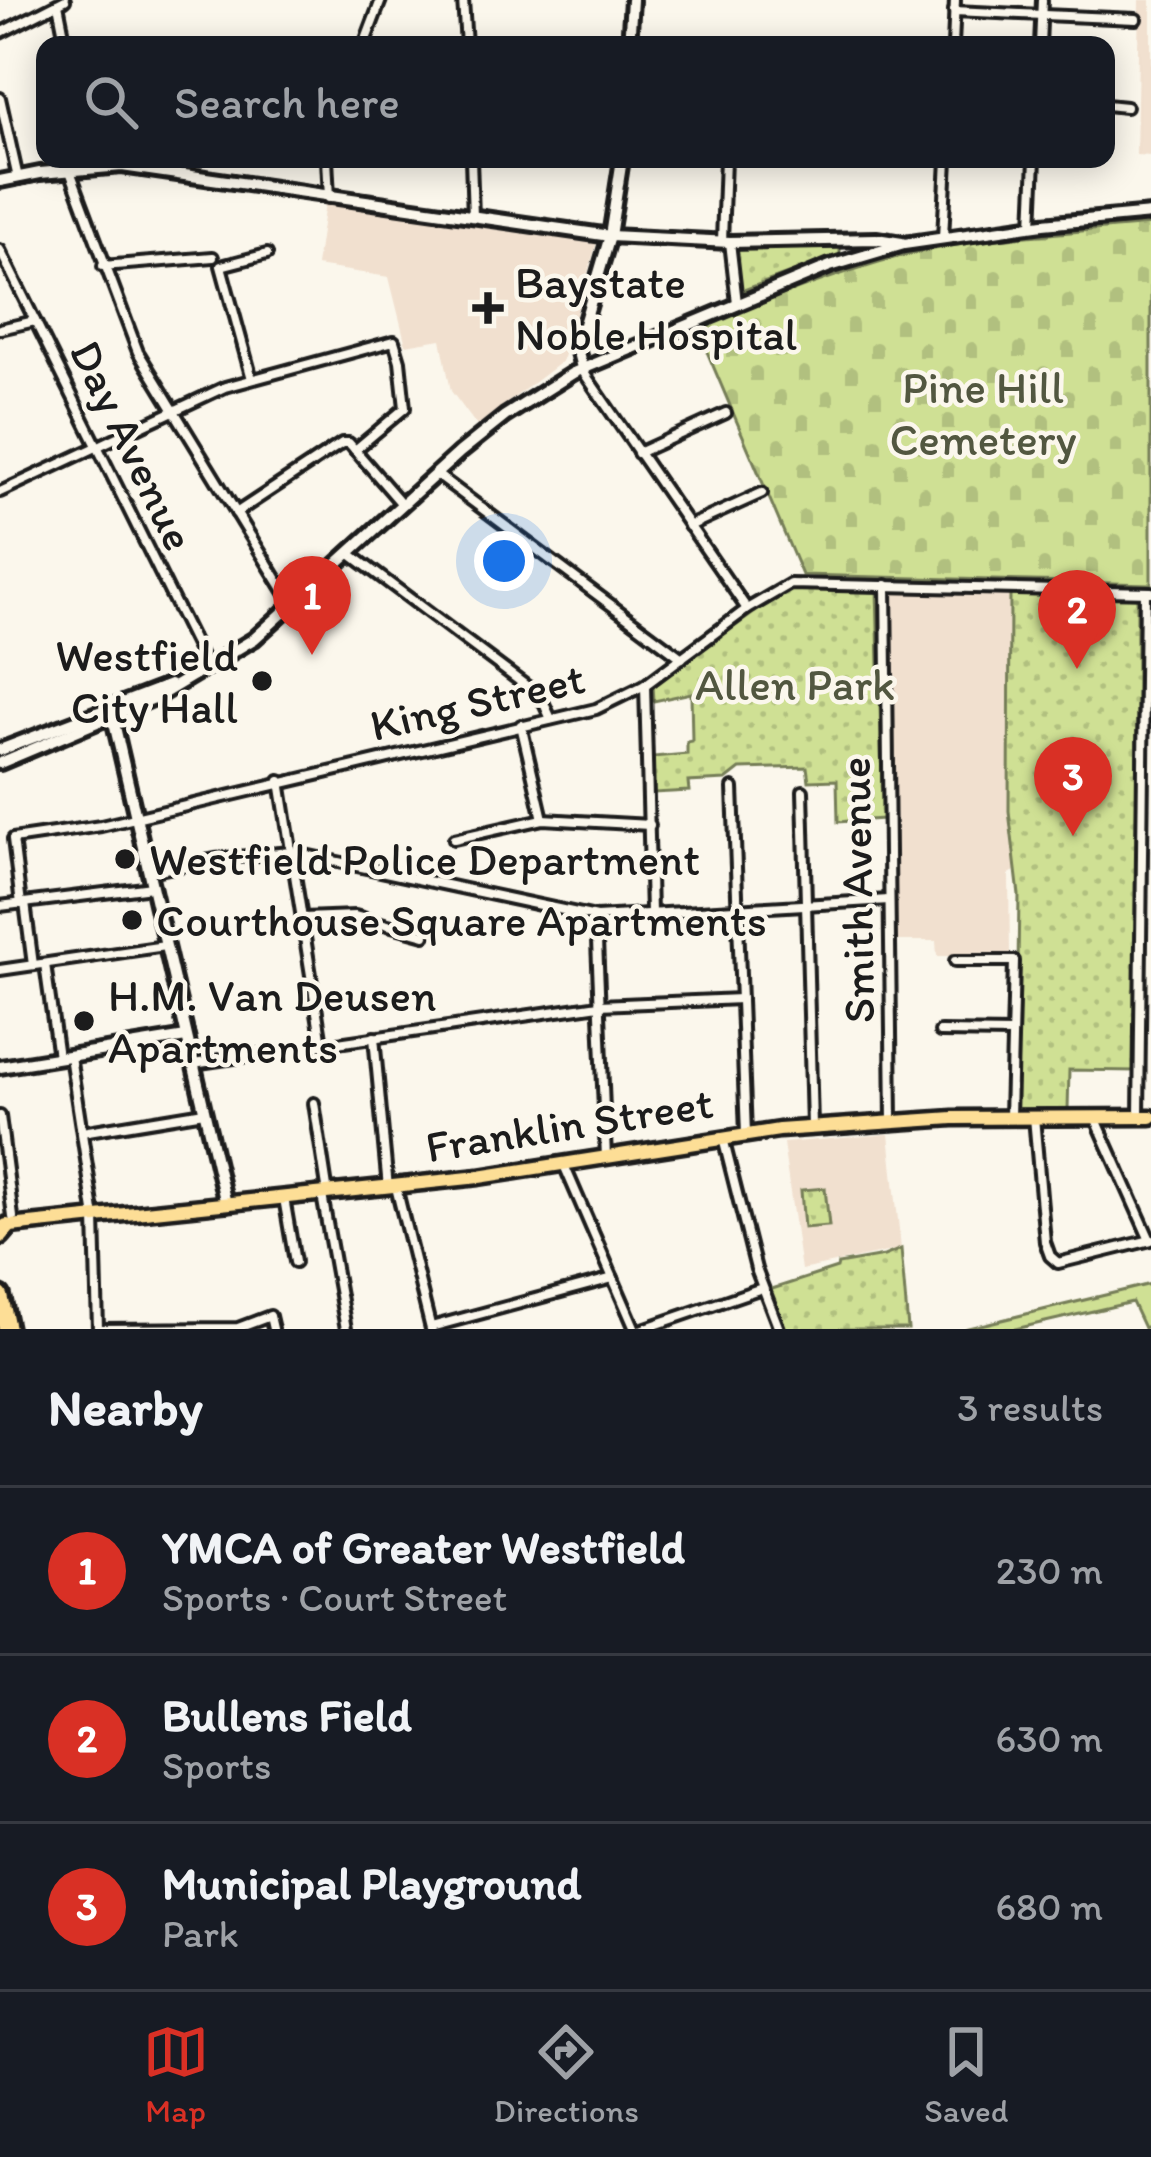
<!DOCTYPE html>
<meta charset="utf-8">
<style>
body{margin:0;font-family:Itim,sans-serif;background:#242831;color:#f1f3f6}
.you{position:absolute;left:504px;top:561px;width:42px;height:42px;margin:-30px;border:9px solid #fff;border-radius:50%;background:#1a73e8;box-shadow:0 0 0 18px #1a73e833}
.badge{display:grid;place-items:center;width:78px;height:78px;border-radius:50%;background:#d93025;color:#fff;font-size:39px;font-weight:700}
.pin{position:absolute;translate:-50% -99px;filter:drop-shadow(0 3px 6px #0008)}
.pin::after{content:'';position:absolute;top:63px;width:42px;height:36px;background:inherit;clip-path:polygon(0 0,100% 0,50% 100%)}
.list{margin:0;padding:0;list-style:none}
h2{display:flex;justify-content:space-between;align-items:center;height:156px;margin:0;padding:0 48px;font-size:51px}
h2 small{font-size:39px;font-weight:400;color:#9ea1a6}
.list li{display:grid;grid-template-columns:78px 1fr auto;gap:36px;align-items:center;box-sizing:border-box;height:168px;padding:0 48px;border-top:3px solid #363941}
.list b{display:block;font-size:45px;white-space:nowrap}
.list p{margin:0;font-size:39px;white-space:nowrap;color:#9ea1a6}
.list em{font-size:39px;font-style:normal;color:#9ea1a6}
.icon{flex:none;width:66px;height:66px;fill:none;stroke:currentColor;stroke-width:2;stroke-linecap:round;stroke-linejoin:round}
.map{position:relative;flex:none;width:1151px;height:1329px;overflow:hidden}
.search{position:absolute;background:#171b24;box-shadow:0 6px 30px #0003;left:36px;right:36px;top:36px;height:132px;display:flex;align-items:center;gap:30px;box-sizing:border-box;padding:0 42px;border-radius:24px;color:#9ea1a6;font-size:45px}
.sheet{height:660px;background:#171b24}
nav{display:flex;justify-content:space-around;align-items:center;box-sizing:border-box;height:168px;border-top:3px solid #363941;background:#171b24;font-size:33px;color:#9ea1a6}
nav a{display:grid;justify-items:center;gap:6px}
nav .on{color:#d93025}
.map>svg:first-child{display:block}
.built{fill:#f1e0cf}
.green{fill:#cfe094;stroke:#767e58;stroke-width:3}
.cemetery{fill:url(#cemetery-stones);stroke:#767e58;stroke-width:3}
.park{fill:url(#park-dots);stroke:#767e58;stroke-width:3}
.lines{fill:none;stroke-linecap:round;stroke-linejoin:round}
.street-casing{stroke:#1c1c1c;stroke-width:16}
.secondary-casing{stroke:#1c1c1c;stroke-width:20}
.primary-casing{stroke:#1c1c1c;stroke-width:21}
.highway-casing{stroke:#1c1c1c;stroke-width:26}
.street{stroke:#fbf7ec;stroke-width:8}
.secondary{stroke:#fbf7ec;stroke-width:10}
.primary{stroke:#fdde96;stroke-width:12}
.highway{stroke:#fdde96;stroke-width:16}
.poi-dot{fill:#1c1c1c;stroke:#fbf7ec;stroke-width:4.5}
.labels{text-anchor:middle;stroke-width:9;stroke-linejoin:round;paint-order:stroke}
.poi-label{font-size:45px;fill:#1c1c1c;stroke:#fbf7ec;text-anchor:start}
.park-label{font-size:45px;fill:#525740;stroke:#fbf7ec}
.street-label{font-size:45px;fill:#1c1c1c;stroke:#fbf7ec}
</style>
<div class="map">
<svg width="1151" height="1329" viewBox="0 0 1151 1329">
<defs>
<pattern id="cemetery-stones" width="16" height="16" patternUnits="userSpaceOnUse" patternTransform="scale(3)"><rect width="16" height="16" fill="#cfe094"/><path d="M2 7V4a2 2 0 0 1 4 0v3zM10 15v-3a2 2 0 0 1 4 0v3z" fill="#b1c07f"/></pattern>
<pattern id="park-dots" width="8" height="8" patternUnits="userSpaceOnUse" patternTransform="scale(3)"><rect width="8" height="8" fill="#cfe094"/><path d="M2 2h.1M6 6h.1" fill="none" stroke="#b1c07f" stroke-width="1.8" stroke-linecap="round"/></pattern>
</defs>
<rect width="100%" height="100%" fill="#fbf7ec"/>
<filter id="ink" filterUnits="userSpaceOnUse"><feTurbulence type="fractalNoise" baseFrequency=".00833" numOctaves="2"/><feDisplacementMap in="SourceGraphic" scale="24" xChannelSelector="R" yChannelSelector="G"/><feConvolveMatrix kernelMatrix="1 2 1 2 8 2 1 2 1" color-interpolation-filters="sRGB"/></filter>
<g filter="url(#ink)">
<g class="built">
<polygon points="1139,0 1151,0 1151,156 1136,155"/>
<polygon points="325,203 597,242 562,361 477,426 451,391 441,339 406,345 389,277 316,266"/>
<polygon points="892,589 1010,593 1009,811 1015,871 1009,874 1010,956 937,956 936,941 897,941"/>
<polygon points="889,1134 901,1249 801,1270 783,1143"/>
</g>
<polygon class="green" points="1151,1284 1151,1325 1144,1328 1132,1302 1015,1329 964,1329"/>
<path class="cemetery" d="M1151 225V584L802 575 697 328C754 305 811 283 869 265 955 238 1062 233 1151 225Z"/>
<g class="park">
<polygon points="833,244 840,246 840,255 741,291 736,246"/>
<polygon points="790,587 877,589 883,819 838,822 837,780 809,781 807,767 740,769 726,780 688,782 689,791 654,793 652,757 687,754 687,742 692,741 691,693 654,701 653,685"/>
<polygon points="1010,593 1137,596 1136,1071 1069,1070 1068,1110 1016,1110 1019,895 1009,811"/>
<polygon points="825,1188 829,1226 804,1228 801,1190"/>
<polygon points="901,1249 908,1329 786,1329 769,1290 837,1268 838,1264 884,1256"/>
</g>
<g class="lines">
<g class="street-casing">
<g id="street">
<polyline points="463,0 466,45"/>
<polyline points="58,4 66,45"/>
<polyline points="954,11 1136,19"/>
<polyline points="0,33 65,0"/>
<polyline points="148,45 151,45"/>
<polyline points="364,45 381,0"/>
<polyline points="953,45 955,0"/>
<polyline points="1040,45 1042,0"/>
<polyline points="0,98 18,178"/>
<polyline points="1106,105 1126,107"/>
<polyline points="327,159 329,198"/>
<polyline points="471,159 473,217"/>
<polyline points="70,171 138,352 292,604"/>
<polyline points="1032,226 1035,159"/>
<polyline points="943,238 947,159"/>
<polyline points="722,241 725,159"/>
<polyline points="730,242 737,303"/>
<polyline points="0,250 207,668"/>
<polyline points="103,266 213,257"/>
<polyline points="0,329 35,321"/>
<polyline points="582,370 747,609"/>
<polyline points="252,379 221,266 267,254"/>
<polyline points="638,453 726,413"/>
<polyline points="436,474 682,658"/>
<polyline points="0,492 225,387 394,341 400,361 405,408 355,450"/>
<polyline points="236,513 342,443 349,443 401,503"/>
<polyline points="689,526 762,493"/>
<polyline points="349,553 541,697 551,719"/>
<polyline points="886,585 892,1121"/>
<polyline points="645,685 651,913"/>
<polyline points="521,725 543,819"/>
<polyline points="280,781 322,1044"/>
<polyline points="733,788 746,1134"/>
<polyline points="803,791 812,1126"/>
<polyline points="454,839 543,819 650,825"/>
<polyline points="149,872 215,859 291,852 596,917 889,900"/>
<polyline points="25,903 33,965"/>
<polyline points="21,904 13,839 101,826 596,709 645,685 747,609 790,584 1151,592"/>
<polyline points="0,906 152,887"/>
<polyline points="596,917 606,1158"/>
<polyline points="303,918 355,916 425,935"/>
<polyline points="955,961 1014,961 1010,1117"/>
<polyline points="45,964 58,1057"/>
<polyline points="0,970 165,946"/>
<polyline points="940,1032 1012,1033"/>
<polyline points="374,1037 388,1188"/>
<polyline points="70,1056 95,1218 98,1329"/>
<polyline points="193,1064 599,1005 741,999"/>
<polyline points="314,1103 328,1194"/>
<polyline points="0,1116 13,1217"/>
<polyline points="1034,1117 1045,1242 1050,1256 1058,1263 1151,1240"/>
<polyline points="1095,1117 1150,1240"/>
<polyline points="1139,1117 1145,592"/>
<polyline points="82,1132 204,1112"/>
<polyline points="723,1138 756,1269 779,1329"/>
<polyline points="564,1165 635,1329"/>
<polyline points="396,1187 431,1329"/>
<polyline points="322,1195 346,1329"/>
<polyline points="284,1198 295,1262"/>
<polyline points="431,1327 613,1278"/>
<polyline points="98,1329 238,1328 270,1316 273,1329"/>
<polyline points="643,1329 762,1288"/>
</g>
</g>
<g class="secondary-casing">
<g id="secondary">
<polyline points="629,45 632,0"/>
<polyline points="0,181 40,173 122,166 610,236 730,242 876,239 902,243"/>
<polyline points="582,368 577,348 610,236 622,159"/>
<polyline points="106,708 115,727 226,1204"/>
<polyline points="0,750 170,685"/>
<polyline points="0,763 159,696 254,639 460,452 505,416 573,373 830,266 904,244 1043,224 1151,214"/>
<polyline points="0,1067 186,1037"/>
</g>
</g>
<g class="primary-casing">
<polyline id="primary" points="1,1227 479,1177 779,1130 953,1118 1151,1117"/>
</g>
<g class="highway-casing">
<g id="highway">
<polyline points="0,1235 7,1227"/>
<polyline points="0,1296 7,1329"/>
</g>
</g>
<use href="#street" class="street"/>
<use href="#secondary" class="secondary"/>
<use href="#primary" class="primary"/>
<use href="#highway" class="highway"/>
</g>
</g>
<g class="poi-dot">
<path d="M482 290h12v12h12v12h-12v12h-12v-12h-12v-12h12z"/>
<circle cx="262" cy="681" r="12"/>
<circle cx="125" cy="859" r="12"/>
<circle cx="132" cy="920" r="12"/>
<circle cx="84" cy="1021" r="12"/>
</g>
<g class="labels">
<g class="poi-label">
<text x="515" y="298">Baystate<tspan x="515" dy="52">Noble Hospital</tspan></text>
<text x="238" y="671" text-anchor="end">Westfield<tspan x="238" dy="52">City Hall</tspan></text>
<text x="149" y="875">Westfield Police Department</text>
<text x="156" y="936">Courthouse Square Apartments</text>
<text x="108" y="1011">H.M. Van Deusen<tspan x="108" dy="52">Apartments</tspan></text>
</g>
<g class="park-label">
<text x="983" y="403">Pine Hill<tspan x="983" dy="52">Cemetery</tspan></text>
<text x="795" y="700">Allen Park</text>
</g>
<g class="street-label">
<text transform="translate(133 445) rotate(64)" y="16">Day Avenue</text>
<text transform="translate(477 701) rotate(-13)" y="16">King Street</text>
<text transform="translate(856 890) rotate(-91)" y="16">Smith Avenue</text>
<text transform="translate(569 1124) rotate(-9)" y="16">Franklin Street</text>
</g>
</g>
</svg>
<div class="you"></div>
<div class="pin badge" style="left:312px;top:655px">1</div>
<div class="pin badge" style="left:1077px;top:669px">2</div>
<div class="pin badge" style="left:1073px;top:836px">3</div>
<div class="search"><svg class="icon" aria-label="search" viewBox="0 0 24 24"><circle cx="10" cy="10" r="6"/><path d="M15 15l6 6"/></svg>Search here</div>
</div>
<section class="sheet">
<h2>Nearby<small>3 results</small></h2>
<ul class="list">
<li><span class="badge">1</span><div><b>YMCA of Greater Westfield</b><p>Sports · Court Street</p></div><em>230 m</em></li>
<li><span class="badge">2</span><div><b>Bullens Field</b><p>Sports</p></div><em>630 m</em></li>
<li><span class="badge">3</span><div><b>Municipal Playground</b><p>Park</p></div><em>680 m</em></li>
</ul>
</section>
<nav>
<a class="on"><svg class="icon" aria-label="map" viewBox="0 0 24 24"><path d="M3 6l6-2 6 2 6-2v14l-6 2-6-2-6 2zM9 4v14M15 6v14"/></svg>Map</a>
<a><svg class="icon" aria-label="directions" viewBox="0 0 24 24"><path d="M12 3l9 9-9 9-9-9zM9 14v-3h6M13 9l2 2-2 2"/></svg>Directions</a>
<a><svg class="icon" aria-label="saved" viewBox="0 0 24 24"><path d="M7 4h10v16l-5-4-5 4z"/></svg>Saved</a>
</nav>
